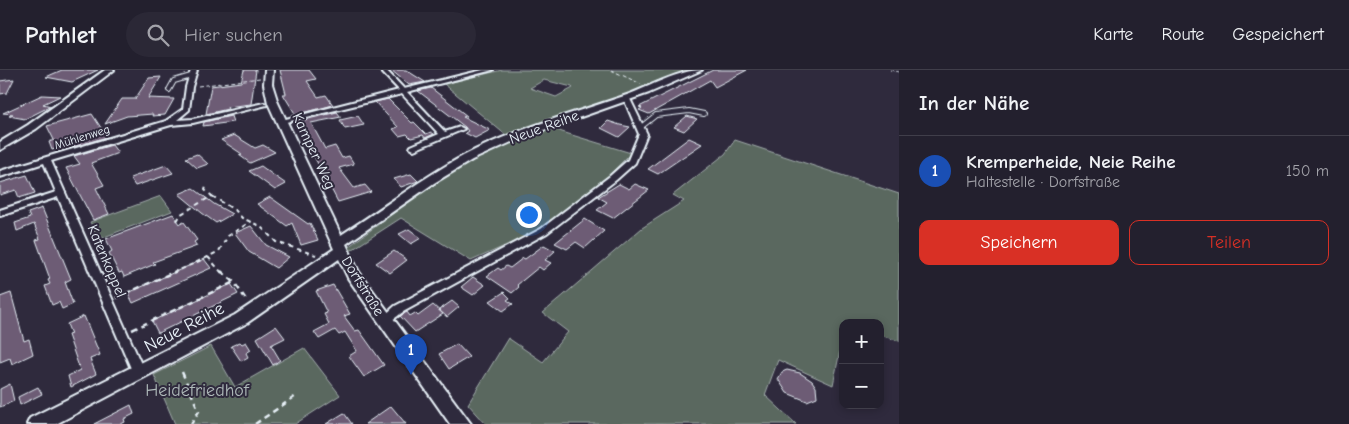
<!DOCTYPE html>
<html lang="de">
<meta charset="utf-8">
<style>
body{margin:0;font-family:"Comic Neue",sans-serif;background:#2b2836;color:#f1f3f6}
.controls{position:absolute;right:15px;bottom:15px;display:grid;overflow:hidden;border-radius:10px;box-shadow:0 2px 8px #0003}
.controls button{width:45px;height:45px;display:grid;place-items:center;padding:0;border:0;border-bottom:1px solid #403e4a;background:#23202e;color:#f1f3f6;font:25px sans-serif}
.you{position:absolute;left:528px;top:144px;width:18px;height:18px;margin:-12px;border:4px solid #fff;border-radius:50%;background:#1a73e8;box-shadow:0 0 0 8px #1a73e833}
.badge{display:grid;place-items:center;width:32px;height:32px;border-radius:50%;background:#d93025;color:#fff;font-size:16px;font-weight:700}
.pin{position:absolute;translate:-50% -41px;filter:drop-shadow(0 1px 2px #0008)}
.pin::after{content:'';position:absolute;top:26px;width:18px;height:15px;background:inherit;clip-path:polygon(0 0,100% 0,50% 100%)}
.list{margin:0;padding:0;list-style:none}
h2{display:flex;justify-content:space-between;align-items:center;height:65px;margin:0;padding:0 20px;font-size:21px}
h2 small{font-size:16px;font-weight:400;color:#a3a3aa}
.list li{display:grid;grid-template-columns:32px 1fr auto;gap:15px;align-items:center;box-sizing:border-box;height:70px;padding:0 20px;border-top:1px solid #403e4a}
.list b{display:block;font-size:19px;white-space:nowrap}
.list p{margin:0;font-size:16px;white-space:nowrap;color:#a3a3aa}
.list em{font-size:16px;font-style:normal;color:#a3a3aa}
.actions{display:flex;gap:10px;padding:15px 20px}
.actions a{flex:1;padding:11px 0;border:1px solid #d93025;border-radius:10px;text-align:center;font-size:18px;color:#d93025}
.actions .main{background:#d93025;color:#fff}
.icon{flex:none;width:28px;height:28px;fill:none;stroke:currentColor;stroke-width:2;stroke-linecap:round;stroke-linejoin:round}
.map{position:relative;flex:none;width:899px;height:354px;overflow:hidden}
header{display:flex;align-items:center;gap:30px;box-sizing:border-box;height:70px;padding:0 25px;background:#23202e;border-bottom:1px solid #403e4a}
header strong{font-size:24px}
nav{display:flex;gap:28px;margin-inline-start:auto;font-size:18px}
.search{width:350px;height:45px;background:#2b2836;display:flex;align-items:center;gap:12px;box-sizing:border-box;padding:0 18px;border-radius:28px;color:#a3a3aa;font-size:19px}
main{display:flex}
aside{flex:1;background:#23202e}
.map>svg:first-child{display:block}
.green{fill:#5a685e;stroke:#a1acab;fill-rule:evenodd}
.building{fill:#6d5b74;stroke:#e8f1f8}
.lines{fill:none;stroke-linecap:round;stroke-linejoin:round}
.lane-casing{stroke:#e8f1f8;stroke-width:6}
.street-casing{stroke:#e8f1f8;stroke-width:4}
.secondary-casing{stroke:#e8f1f8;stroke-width:4}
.path-far2{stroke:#e8f1f8;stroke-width:1;stroke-dasharray:4 2.5;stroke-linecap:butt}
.path-far1{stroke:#e8f1f8;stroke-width:2;stroke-dasharray:4.5 4;stroke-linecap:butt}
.path{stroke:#e8f1f8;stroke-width:2.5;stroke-dasharray:6 4.5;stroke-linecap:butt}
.lane{stroke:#2f2a3d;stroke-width:4}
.street{fill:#2f2a3d;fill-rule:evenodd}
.secondary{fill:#2f2a3d;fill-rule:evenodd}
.labels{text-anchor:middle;stroke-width:4;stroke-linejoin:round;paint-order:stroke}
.far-street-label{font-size:12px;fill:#e8f1f8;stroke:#2f2a3d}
.street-label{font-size:15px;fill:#e8f1f8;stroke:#2f2a3d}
.near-street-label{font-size:18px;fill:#e8f1f8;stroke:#2f2a3d}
.near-park-label{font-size:18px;fill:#afbaba;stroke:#2f2a3d}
</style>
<header>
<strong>Pathlet</strong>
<div class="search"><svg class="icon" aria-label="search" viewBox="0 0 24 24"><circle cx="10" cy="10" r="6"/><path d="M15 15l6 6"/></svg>Hier suchen</div>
<nav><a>Karte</a><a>Route</a><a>Gespeichert</a></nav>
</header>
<main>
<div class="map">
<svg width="899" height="354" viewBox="0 0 899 354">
<rect width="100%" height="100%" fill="#2f2a3d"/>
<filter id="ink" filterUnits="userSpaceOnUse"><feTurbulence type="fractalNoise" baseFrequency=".02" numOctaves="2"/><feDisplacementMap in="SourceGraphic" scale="10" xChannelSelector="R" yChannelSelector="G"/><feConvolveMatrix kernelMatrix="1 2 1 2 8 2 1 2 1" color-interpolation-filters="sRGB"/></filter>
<g filter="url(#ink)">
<g class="green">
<path d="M502 0H691L640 23 547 51 507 66 444 14ZM544 10 572 17 573 18 556 27 530 18Z"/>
<polygon points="552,57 562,62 631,83 608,106 534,163 471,191 401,148 350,181 348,177 434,113 480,85"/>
<polygon points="735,70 899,124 899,271 880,265 880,253 843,253 843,266 833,315 778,290 765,325 796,354 486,354 468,334 508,268 543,292 568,262 543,243 642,158 684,131 673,125 725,84"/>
<polygon points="161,126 172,141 99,169 90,152"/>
<polygon points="211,276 235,317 304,278 340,325 295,354 175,354 154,305"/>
</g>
<g class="building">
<polygon points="62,0 98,0 72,12 46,7"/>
<polygon points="244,0 256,0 251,34 227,37 228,39 206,44 211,16 241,12"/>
<polygon points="280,0 309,0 316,9 307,11 318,27 326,25 333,35 296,45 283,24 286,24"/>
<polygon points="391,0 406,0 425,12 409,15"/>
<polygon points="713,0 747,0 715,17 710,10 649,44 639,40 642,38 639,37"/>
<polygon points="161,7 148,28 174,29 165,45 152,46 153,44 127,46 105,54 122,29 135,29 149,8"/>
<polygon points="14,9 7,23 0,24 0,11"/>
<polygon points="431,18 467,46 463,47 490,60 475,68 465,63 468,61 465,57 418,21"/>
<polygon points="42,25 60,26 43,34 51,36 25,49 9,46 13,44 3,43"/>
<polygon points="388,29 412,53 414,52 426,64 431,62 434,64 425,68 423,65 411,68 407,64 399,66 393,59 398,57 375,32"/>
<polygon points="337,42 341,47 311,53 325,79 335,76 342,88 349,86 354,94 339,98 354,118 365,115 371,122 338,132 296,52"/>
<polygon points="92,44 107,67 69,78 67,75 52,80 49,72 54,70 47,56"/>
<polygon points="231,46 233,52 203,56 204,52"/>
<polygon points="358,46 364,55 345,59 340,50"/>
<polygon points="687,46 697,49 684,61 674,57"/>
<polygon points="608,51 620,55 630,57 619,67 601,58"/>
<polygon points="234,65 255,78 263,75 275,82 250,93 239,85 242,84 221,70"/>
<polygon points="689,68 702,74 658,104 648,99"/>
<polygon points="112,75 118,83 91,93 104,115 96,118 109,144 93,150 66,98 80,94 74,86"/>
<polygon points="197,84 208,94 197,98 186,88"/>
<polygon points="166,95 173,103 135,116 130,108"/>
<polygon points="261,96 273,105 286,114 275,120 249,101"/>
<polygon points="411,104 418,111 401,117 394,109"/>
<polygon points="27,105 35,123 19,128 16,120 0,125 0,113"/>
<polygon points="619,114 629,119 635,114 649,120 613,148 597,140 607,132 598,127"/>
<polygon points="193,118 214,134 232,144 216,153 202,143 179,124"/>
<polygon points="270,127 308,154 310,153 318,170 301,175 292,153 287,156 257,134"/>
<polygon points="42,138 71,209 65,212 73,234 62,239 59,232 52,235 45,216 50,214 48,210 50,209 36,170 40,169 34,154 17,161 15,153 30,148 28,143"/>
<polygon points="173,144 180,154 184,152 197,170 194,172 197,176 153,192 155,194 124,207 122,202 119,203 109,183 112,181 106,169"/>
<polygon points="585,149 604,161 585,178 576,172 567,179 555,173"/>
<polygon points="251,156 266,175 289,187 276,198 249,182 235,163"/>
<polygon points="409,159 421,168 411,174 399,164"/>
<polygon points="544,175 555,181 545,190 551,193 543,200 539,197 517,215 519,217 512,223 487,206 498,198 501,200 506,196 510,198 523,188 525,189"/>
<polygon points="394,181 407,190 390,203 376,193"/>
<polygon points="204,189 211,198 133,233 128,223"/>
<polygon points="473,207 485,215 473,225 461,217"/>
<polygon points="231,214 238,224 158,263 152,251"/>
<polygon points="333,215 350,244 344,246 355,261 359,260 384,295 364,307 349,286 357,281 345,262 339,265 335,260 319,269 314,262 329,254 324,244 327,243 316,221"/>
<polygon points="504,222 510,228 507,230 513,234 503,241 490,231"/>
<polygon points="11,223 24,271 29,269 33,284 12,294 10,288 0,292 0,227"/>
<polygon points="452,231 459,237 447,247 439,240"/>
<polygon points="433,235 443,244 415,262 400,246 407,242 410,246 415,243 418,246"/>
<polygon points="84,246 100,285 90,289 96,304 71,317 68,306 80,300 68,265 71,264 67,254"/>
<polygon points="276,256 285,268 271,275 280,290 273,295 257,268"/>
<polygon points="240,272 242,274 246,272 251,280 246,283 248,287 241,291 231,276"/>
<polygon points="457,274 469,287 449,299 439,284"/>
<polygon points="787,300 800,303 812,311 816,317 817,327 807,331 787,323 778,309 782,302"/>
<polygon points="10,314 14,331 0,337 0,319"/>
<polygon points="38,317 42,324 20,335 18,327"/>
<polygon points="131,335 134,344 124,349 125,352 121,354 94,354"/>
<polygon points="391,336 406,354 365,354"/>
<polygon points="344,343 352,354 326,354"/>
</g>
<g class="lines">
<g class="lane-casing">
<g id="lane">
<polyline points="169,20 174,11 191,6"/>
<polyline points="641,57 656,45 689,41 704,44"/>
</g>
</g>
<g class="street-casing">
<g id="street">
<polygon points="191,0 197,0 192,17 189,40 177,50 193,49 264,33 267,35 193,53 171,55 51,91 145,303 144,307 139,308 134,307 133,303 58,127 0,146 0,140 56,122 44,93 0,107 0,101 166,51 183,39 186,17"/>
<polygon points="380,0 386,0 404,19 483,0 493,0 407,22 445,62 460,57 464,59 414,80 410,78 411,76 439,64 402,24 282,53 278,51 399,20"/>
<path d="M625 28 630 29 647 64 635 93 616 110 547 163 403 242C397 246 393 252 386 249L384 246 395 236 541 159 610 106 628 90 639 64 624 29Z"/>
</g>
</g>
<g class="secondary-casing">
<g id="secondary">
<polygon points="105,0 114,0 36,59 0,80 0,72 28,55"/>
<path d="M265 0H273L272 14 278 33 341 165C382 139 420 109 463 86 514 59 572 44 627 25 649 17 679 0 702 0L649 23 518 69 472 90 434 113 346 174 359 202 471 354H450L348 208 339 189 247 253 56 354H27L30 348 235 245 334 179 268 33 264 14Z"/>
</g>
</g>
<g class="path-far2">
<polyline points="611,0 641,14"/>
<polyline points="890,0 899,2"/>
<polyline points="198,16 260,8"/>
</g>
<g class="path-far1">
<polyline points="212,126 236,141 242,148 260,156 276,172 316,185"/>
<polyline points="177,151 181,144 212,126 205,120 206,117"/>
<polyline points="173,203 208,187"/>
<polyline points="222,203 208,187 219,181 228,166 250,152"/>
</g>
<g class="path">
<polyline points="221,201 234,212 247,231"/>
<polyline points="116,228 176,201"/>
<polyline points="132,260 234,212"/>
<polyline points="182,302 199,341 191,354"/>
<polyline points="255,354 296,326"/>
</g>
<use href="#lane" class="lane"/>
<use href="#street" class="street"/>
<use href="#secondary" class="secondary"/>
</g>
</g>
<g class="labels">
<g class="far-street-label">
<text transform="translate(82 67) rotate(-17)" y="4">Mühlenweg</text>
</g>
<g class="street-label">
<text transform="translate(544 57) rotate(-20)" y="5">Neue Reihe</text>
<text transform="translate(314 81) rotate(65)" y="5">Kamper Weg</text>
<text transform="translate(107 191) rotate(67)" y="5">Katenkoppel</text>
<text transform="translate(363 216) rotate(58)" y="5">Dorfstraße</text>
</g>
<g class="near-street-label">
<text transform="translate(184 257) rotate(-28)" y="6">Neue Reihe</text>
</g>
<g class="near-park-label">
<text x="197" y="326">Heidefriedhof</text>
</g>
</g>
</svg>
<div class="controls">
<button>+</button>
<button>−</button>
</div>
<div class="you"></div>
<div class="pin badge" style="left:411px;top:305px;background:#1a4fb4">1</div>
</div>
<aside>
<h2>In der Nähe<small></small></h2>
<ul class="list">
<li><span class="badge" style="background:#1a4fb4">1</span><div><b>Kremperheide, Neie Reihe</b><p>Haltestelle · Dorfstraße</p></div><em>150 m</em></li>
</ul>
<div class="actions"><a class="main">Speichern</a><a>Teilen</a></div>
</aside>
</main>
